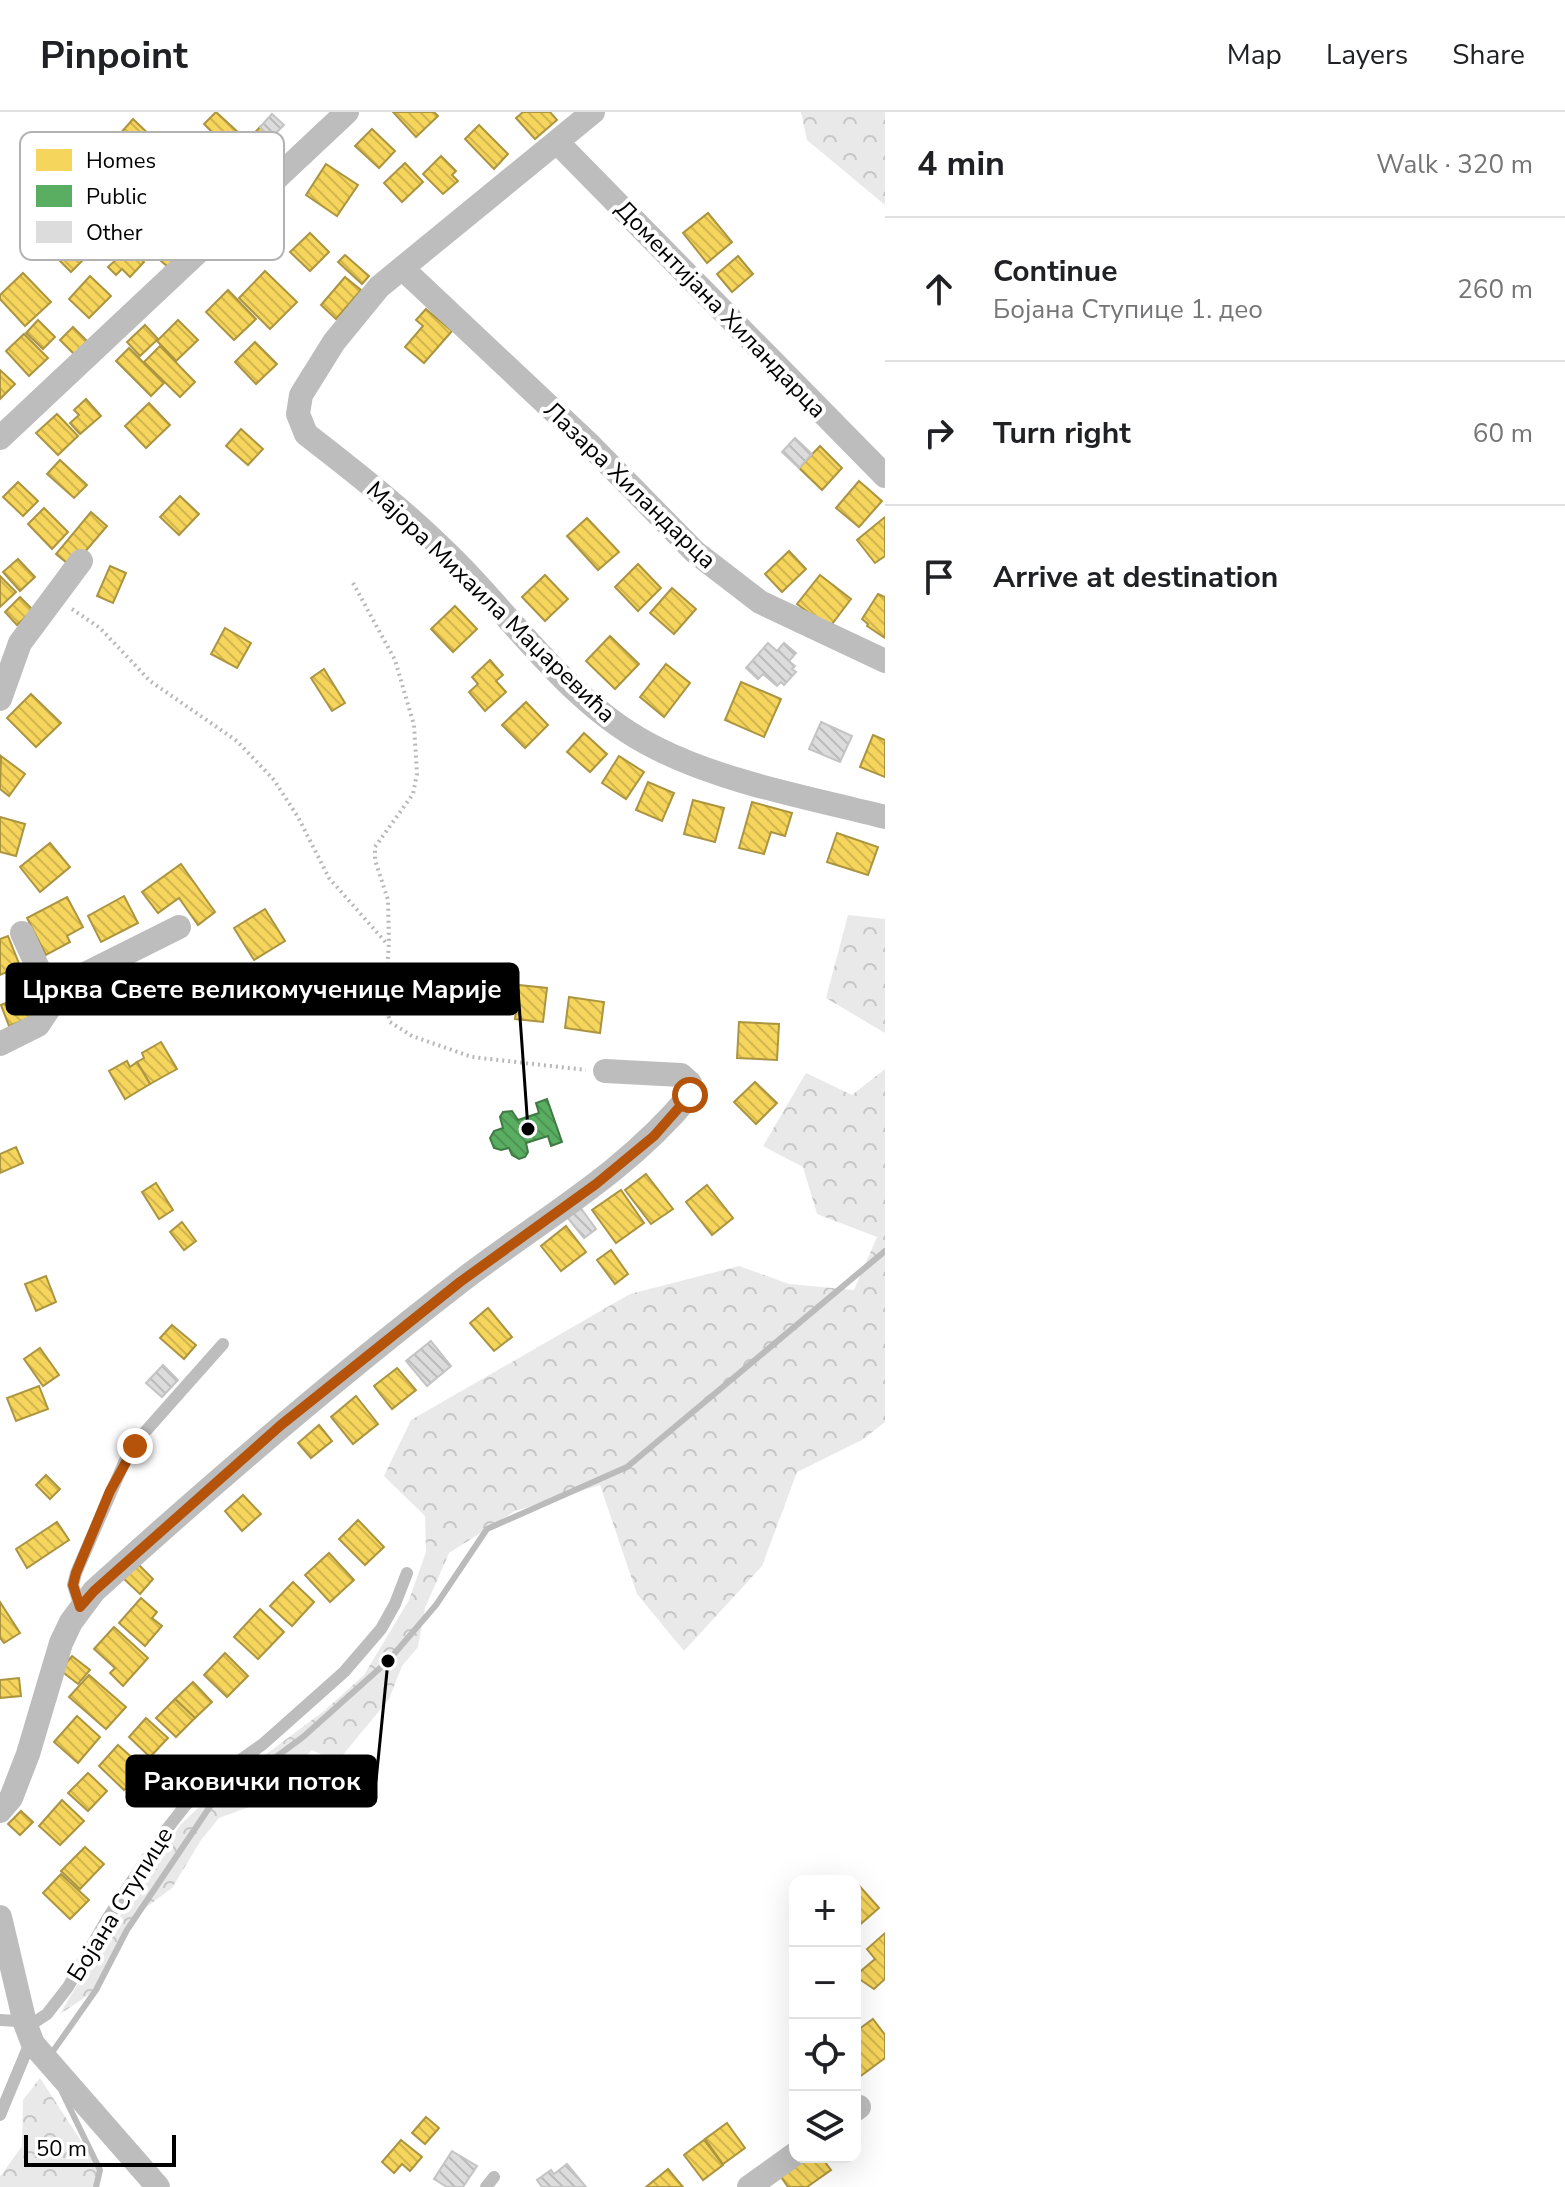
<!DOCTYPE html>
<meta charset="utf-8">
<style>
body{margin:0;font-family:"Nunito Sans",sans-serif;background:#f6f6f6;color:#202124}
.controls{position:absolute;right:24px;bottom:24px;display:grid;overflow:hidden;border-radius:16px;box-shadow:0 8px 32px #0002}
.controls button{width:72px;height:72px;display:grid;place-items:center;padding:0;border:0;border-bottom:2px solid #e0e0e0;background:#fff;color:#202124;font:40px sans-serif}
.scale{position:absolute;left:24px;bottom:20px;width:152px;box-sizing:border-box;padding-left:8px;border:4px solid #000;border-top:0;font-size:22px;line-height:28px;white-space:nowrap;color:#000;-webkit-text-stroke:6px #fff;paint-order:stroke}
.stop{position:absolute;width:24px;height:24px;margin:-18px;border:6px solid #b45309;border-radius:50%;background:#fff}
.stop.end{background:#b45309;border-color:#fff;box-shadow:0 2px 8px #0008}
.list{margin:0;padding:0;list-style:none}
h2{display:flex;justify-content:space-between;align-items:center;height:104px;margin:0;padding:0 32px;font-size:34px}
h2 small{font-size:26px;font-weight:400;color:#757577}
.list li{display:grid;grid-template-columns:52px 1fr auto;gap:24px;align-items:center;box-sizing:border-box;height:144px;padding:0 32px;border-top:2px solid #e0e0e0}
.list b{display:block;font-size:30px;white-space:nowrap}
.list p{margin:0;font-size:26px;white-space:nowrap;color:#757577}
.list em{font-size:26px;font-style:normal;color:#757577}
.icon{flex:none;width:44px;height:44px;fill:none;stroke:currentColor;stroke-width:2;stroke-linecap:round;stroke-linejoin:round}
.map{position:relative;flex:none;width:885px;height:2075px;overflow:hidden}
header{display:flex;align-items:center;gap:48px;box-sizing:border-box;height:112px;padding:0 40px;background:#fff;border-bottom:2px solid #e0e0e0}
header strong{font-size:38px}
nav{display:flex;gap:44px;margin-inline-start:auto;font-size:28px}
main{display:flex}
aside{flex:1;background:#fff}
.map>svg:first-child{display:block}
.forest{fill:url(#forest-crowns)}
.homes{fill:url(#homes-back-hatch);stroke:#ac9540;stroke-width:2}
.public{fill:url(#public-back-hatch);stroke:#3f7a44;stroke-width:2}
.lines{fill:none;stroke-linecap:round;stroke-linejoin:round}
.stream{stroke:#bbb;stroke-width:6}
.building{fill:url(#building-back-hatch);stroke:#c4c4c4;stroke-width:2}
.path{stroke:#b8b8b8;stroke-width:4;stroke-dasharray:2 4;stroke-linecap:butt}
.lane{stroke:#bdbdbd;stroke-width:12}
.street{stroke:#bdbdbd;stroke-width:24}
.route{stroke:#b45309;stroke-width:10}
.labels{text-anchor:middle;stroke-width:8;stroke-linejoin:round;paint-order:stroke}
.street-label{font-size:24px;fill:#000;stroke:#fff}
.key{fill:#fff;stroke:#b2b2b2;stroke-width:2}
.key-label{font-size:22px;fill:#000}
.leader{fill:none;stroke:#000;stroke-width:3}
.callout-dot{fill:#000;stroke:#fff;stroke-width:3}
.callout{fill:#000;stroke:#000;stroke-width:3}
.callout-label{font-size:26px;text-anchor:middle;font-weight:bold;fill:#fff}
</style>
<header>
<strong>Pinpoint</strong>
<nav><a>Map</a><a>Layers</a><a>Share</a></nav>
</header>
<main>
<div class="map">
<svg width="885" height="2075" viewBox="0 0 885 2075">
<defs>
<pattern id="forest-crowns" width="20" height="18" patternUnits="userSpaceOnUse" patternTransform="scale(2)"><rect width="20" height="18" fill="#e9e9e9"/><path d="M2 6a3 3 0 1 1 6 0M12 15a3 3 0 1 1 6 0" fill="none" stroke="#c6c6c6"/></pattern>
<pattern id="homes-back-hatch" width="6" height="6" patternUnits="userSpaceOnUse" patternTransform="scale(2)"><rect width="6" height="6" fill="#f6d55c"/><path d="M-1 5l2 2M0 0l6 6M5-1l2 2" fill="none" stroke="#d1b54e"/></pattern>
<pattern id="public-back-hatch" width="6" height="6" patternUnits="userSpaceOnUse" patternTransform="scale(2)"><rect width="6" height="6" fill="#5aae61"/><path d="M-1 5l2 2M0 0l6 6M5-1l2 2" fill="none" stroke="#4c9452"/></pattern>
<pattern id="building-back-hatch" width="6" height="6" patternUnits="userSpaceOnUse" patternTransform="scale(2)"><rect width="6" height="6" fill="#dcdcdc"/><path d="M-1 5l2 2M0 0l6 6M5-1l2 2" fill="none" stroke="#bbb"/></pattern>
</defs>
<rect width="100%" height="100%" fill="#fff"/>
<g class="forest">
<polygon points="801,0 885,0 885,93 807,28"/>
<polygon points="848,803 885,807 885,921 826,886"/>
<polygon points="885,957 885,1310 862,1328 797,1360 762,1454 684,1539 637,1482 600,1373 515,1399 449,1441 425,1496 418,1535 402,1554 389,1587 337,1650 312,1638 260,1691 219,1706 201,1728 172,1776 140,1800 127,1818 96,1878 60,1902 99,1836 181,1712 213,1682 324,1599 364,1563 409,1488 426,1440 425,1404 384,1364 411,1308 630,1182 739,1154 789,1172 854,1178 877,1125 817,1102 803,1055 763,1034 806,961 852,983"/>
<polygon points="40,1966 100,2058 96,2075 0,2075 0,2065 22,2034 23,1988"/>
</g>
<g class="homes">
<polygon points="216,0 239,21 226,34 204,12"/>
<polygon points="393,0 434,0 438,4 416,25"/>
<polygon points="523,0 550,0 557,8 535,27 516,6"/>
<polygon points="133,7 157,30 143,45 119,23"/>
<polygon points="479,13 508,42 494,57 465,27"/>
<polygon points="260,15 284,37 274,48 271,45 267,48 247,29"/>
<polygon points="372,17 395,39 379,56 355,34"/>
<polygon points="441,44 456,59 452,63 458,69 443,82 423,62"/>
<polygon points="405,51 423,70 402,90 384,71"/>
<polygon points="326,52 358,73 337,104 306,83"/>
<polygon points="708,101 732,130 707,151 683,121"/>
<polygon points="310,121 329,140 310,159 290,140"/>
<polygon points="56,123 82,149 71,160 45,134"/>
<polygon points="120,126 144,150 130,165 122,157 116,163 108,155 119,145 110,136"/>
<polygon points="167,126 182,139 168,155 153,142"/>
<polygon points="345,143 369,164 362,172 338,150"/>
<polygon points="738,144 753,162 732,180 717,162"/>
<polygon points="265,159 297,190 270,217 239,186"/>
<polygon points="23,161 51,190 25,214 0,187 0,183"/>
<polygon points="90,164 111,184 89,206 69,187"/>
<polygon points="345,165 361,178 336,207 321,193"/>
<polygon points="228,178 256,207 234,228 206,200"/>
<polygon points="426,197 452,219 424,251 405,235 423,214 416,208"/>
<polygon points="38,208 55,225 43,237 26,221"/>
<polygon points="178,208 198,228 176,249 157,229"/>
<polygon points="145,213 158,227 140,244 127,230"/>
<polygon points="73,215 89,231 76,244 60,228"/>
<polygon points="24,222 48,246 29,264 6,239"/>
<polygon points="255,230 277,252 256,272 235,250"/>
<polygon points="160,234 195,270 180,285 144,250"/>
<polygon points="129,236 164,271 151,284 116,249"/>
<polygon points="0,258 15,272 0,287"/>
<polygon points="86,287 101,304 80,322 70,311 79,303 74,298"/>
<polygon points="149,291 170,313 146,336 125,314"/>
<polygon points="57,302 78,324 58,343 36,321"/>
<polygon points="241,317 263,337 248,353 226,334"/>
<polygon points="820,334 842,356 822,378 799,356"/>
<polygon points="60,348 87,373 74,386 47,362"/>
<polygon points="859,369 882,389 859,415 836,396"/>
<polygon points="18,370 38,389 23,404 3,385"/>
<polygon points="180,384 199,402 179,423 160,405"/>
<polygon points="44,396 68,420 52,437 28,412"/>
<polygon points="91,400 107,414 72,455 56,442"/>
<polygon points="885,405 885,444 875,451 857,428"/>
<polygon points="587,406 619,440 598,458 567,424"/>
<polygon points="789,439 806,457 782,480 765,462"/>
<polygon points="18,447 35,465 20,479 3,460"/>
<polygon points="638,452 661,476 638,499 615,475"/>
<polygon points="110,454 126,461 113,491 97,484"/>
<polygon points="545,463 568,487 545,509 522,485"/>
<polygon points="820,463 851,487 829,516 797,492"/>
<polygon points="0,464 16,480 0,495"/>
<polygon points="672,476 696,497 674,522 650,501"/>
<polygon points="878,482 885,485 885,526 867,514 868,512 862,507"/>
<polygon points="20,485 33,498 17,513 5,500"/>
<polygon points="455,494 477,517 453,540 431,517"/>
<polygon points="225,516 251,531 237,556 211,542"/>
<polygon points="610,524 639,552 615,577 586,549"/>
<polygon points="490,548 503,563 496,569 506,580 485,599 469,580 478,572 472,565"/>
<polygon points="666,552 690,571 664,605 640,585"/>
<polygon points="324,557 345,591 332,599 311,566"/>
<polygon points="741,570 781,587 764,625 725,608"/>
<polygon points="31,582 61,611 36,635 7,606"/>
<polygon points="526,590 548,613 525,636 502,613"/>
<polygon points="584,621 607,642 590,660 567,640"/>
<polygon points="873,623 885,628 885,665 860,655"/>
<polygon points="1,644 25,662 9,684 0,677"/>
<polygon points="619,644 644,660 626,687 602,671"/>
<polygon points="648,670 674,681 662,709 636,698"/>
<polygon points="693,688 724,696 715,730 684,722"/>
<polygon points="752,690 792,701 785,724 771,720 764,742 739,736"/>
<polygon points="0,705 25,712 16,744 0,740"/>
<polygon points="837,721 878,735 868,763 827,750"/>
<polygon points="50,731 70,755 40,780 20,755"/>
<polygon points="181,752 215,800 198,813 179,786 158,801 142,780"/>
<polygon points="124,784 138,811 101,830 88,804"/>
<polygon points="67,785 83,815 67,824 70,830 46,843 27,806"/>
<polygon points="265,797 285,829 254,848 234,816"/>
<polygon points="8,824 20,854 0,863 0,827"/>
<polygon points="519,873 547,876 543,910 515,907"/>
<polygon points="31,881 39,902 9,914 1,893"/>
<polygon points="569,885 604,890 600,921 565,916"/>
<polygon points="739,910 779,912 777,948 737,946"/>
<polygon points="161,930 177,957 150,972 137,950 144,946 142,941"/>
<polygon points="127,949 130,955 137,950 150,972 125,987 109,959"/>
<polygon points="755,970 777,991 756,1012 734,990"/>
<polygon points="16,1035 23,1051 0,1061 0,1042"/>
<polygon points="646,1062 673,1097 651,1112 625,1078"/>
<polygon points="156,1071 173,1098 159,1107 142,1080"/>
<polygon points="707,1073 733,1106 712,1123 686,1090"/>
<polygon points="621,1078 644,1111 616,1131 592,1098"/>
<polygon points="182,1110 196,1129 184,1138 170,1120"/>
<polygon points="566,1114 586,1140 561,1159 541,1134"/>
<polygon points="611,1138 628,1162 615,1172 597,1148"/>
<polygon points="46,1164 56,1190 36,1199 25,1172"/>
<polygon points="488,1196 512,1225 494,1239 470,1211"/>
<polygon points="172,1213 196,1233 184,1247 160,1226"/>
<polygon points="40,1236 59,1263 43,1274 24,1247"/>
<polygon points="397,1256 416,1278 392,1297 374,1274"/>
<polygon points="39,1274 48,1297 16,1309 7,1286"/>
<polygon points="356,1284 378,1312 353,1332 331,1305"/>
<polygon points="319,1313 332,1329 311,1346 298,1331"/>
<polygon points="46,1363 60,1377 50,1387 36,1373"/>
<polygon points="243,1383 261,1402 242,1419 225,1399"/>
<polygon points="358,1408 384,1435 365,1453 339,1427"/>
<polygon points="57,1410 69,1428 27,1456 16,1437"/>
<polygon points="329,1441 354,1468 330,1490 305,1463"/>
<polygon points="137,1451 153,1467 140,1482 123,1466"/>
<polygon points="293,1470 314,1490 292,1514 270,1494"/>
<polygon points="141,1486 157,1500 152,1506 162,1514 145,1534 119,1511"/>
<polygon points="0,1490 20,1521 4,1531 0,1526"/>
<polygon points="260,1497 284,1520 258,1547 234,1525"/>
<polygon points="114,1515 148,1546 123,1574 110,1561 115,1556 94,1537"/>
<polygon points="225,1541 248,1564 227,1585 204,1563"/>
<polygon points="72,1544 90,1558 78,1572 60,1558"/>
<polygon points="89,1563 126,1595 106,1617 69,1585"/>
<polygon points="19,1566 21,1584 0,1586 0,1568"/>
<polygon points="193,1570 212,1590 195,1606 175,1587"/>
<polygon points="175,1587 195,1606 176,1625 156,1606"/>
<polygon points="77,1604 100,1625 78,1651 54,1630"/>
<polygon points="146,1606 168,1626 150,1645 129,1625"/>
<polygon points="118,1633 145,1657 124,1678 99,1654"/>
<polygon points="88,1661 107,1679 88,1699 68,1681"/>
<polygon points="62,1688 84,1709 60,1733 39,1714"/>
<polygon points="21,1699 33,1710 20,1723 8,1712"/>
<polygon points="85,1735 104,1752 80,1777 61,1759"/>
<polygon points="61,1762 89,1788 70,1807 43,1781"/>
<polygon points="855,1769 879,1796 855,1817"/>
<polygon points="885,1821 885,1867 874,1877 855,1864 875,1847 867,1837"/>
<polygon points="873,1907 885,1923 885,1946 858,1966 855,1963 855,1920"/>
<polygon points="426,2005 439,2016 425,2032 412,2021"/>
<polygon points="727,2011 745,2036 723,2052 705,2027"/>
<polygon points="401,2028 422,2045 410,2059 402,2052 394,2061 382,2050"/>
<polygon points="704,2028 723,2053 703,2068 684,2043"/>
<polygon points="803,2045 821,2045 831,2058 807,2075 788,2075 779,2062"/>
<polygon points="668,2057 683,2075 646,2075"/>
</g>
<polygon class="public" points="547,987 562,1030 551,1034 548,1024 526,1031 528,1040 525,1045 519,1047 512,1043 509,1036 501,1038 494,1036 490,1026 494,1019 503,1016 500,1005 503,1000 512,999 518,1008 539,1001 536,991"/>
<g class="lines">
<g class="stream">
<polyline points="51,1942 96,1878 127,1818 211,1693 303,1625 388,1549 436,1493 487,1417 627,1355 885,1139"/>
<polyline points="62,1980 100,2058 96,2075"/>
</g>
</g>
<g class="building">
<polygon points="272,2 284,13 271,26 260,15"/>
<polygon points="795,326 812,342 799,356 782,340"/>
<polygon points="768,531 777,539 784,531 796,541 789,549 795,554 792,557 796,560 784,573 781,570 777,574 763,562 758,567 746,556"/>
<polygon points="821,610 852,624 840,650 809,637"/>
<polygon points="580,1095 596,1117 584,1126 567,1105"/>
<polygon points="431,1229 451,1254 427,1274 406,1249"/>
<polygon points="163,1253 178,1268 162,1285 146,1271"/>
<polygon points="452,2039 477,2054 463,2075 447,2075 434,2067"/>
<polygon points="567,2052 586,2075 542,2075 537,2068 551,2058 554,2062"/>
</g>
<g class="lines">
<g class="path">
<polyline points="353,471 395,548 414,613 417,662 413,682 375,735 375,748 388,788 389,829 385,890 390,910 412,924 472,945 586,958"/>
<polyline points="72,497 100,516 150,569 237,629 274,668 298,705 329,766 388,833"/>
</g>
<g class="lane">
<polyline points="80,1495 73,1473 76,1461 127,1344 144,1321 223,1232"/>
<polyline points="0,1908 35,1910 47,1902 68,1875 107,1807 163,1722 185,1694 205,1673 263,1632 344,1560 381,1517 395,1492 407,1461"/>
<polyline points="0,2003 27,1938 33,1932"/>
<polyline points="486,2075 494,2065"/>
</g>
<g class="street">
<path d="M593 0 379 175 334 230 301 283 298 302 306 322C359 363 411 404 458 452 521 516 575 597 658 637 726 671 811 686 885 705"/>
<polyline points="557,30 885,364"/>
<polyline points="403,157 588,331 695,440 760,490 885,549"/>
<polyline points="0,326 347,0"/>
<polyline points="0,587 20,531 81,449"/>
<polyline points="49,880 179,815"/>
<polyline points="0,932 38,913 50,895 49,880 22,821"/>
<path d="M0 1699 11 1686 28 1642 61 1531 71 1510 94 1479C213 1371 333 1268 460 1170 540 1108 624 1063 690 983V971L681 963 605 959"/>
<polyline points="0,1805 25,1911 33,1932 158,2075"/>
<polyline points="855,1998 859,1995"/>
<polyline points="749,2075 795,2042"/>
</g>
</g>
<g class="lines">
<polyline class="route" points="135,1334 110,1379 76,1461 73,1473 80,1495 94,1479 281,1313 460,1170 596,1072 654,1024 690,983"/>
</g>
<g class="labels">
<g class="street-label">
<text transform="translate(721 197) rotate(46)" y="8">Доментијана Хиландарца</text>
<text transform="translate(630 373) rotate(44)" y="8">Лазара Хиландарца</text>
<text transform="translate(491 490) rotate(44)" y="8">Мајора Михаила Маџаревића</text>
<text transform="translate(120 1792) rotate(-58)" y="8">Бојана Ступице</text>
</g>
</g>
<rect x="20" y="20" width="264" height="128" rx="12" class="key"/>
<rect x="36" y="37" width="36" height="22" fill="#f6d55c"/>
<rect x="36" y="73" width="36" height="22" fill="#5aae61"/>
<rect x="36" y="109" width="36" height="22" fill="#dcdcdc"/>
<g class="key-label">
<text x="86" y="56">Homes</text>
<text x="86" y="92">Public</text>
<text x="86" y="128">Other</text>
</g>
<path class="leader" d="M528 1017L518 877M388 1549L376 1669"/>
<g class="callout-dot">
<circle cx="528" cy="1017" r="8"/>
<circle cx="388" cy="1549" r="8"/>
</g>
<g class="callout">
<rect x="7" y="852" width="511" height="50" rx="8"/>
<rect x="127" y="1644" width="249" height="50" rx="8"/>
</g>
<g class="callout-label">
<text x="262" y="886">Црква Свете великомученице Марије</text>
<text x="252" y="1678">Раковички поток</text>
</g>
</svg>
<div class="controls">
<button>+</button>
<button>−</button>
<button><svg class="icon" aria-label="locate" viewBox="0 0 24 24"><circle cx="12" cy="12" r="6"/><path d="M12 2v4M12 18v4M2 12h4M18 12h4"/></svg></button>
<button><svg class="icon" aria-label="layers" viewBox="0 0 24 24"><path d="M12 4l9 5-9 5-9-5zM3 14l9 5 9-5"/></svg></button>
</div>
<div class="scale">50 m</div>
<div class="stop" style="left:690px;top:983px"></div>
<div class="stop end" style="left:135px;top:1334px"></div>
</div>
<aside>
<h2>4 min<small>Walk · 320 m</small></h2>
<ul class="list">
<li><svg class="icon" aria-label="ahead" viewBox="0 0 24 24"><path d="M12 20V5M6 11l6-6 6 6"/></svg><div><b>Continue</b><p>Бојана Ступице 1. део</p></div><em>260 m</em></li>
<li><svg class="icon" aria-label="right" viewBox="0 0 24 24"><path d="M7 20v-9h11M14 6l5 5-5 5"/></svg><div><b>Turn right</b></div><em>60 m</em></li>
<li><svg class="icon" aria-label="arrive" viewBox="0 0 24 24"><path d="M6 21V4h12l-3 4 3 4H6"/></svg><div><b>Arrive at destination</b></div></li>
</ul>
</aside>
</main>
